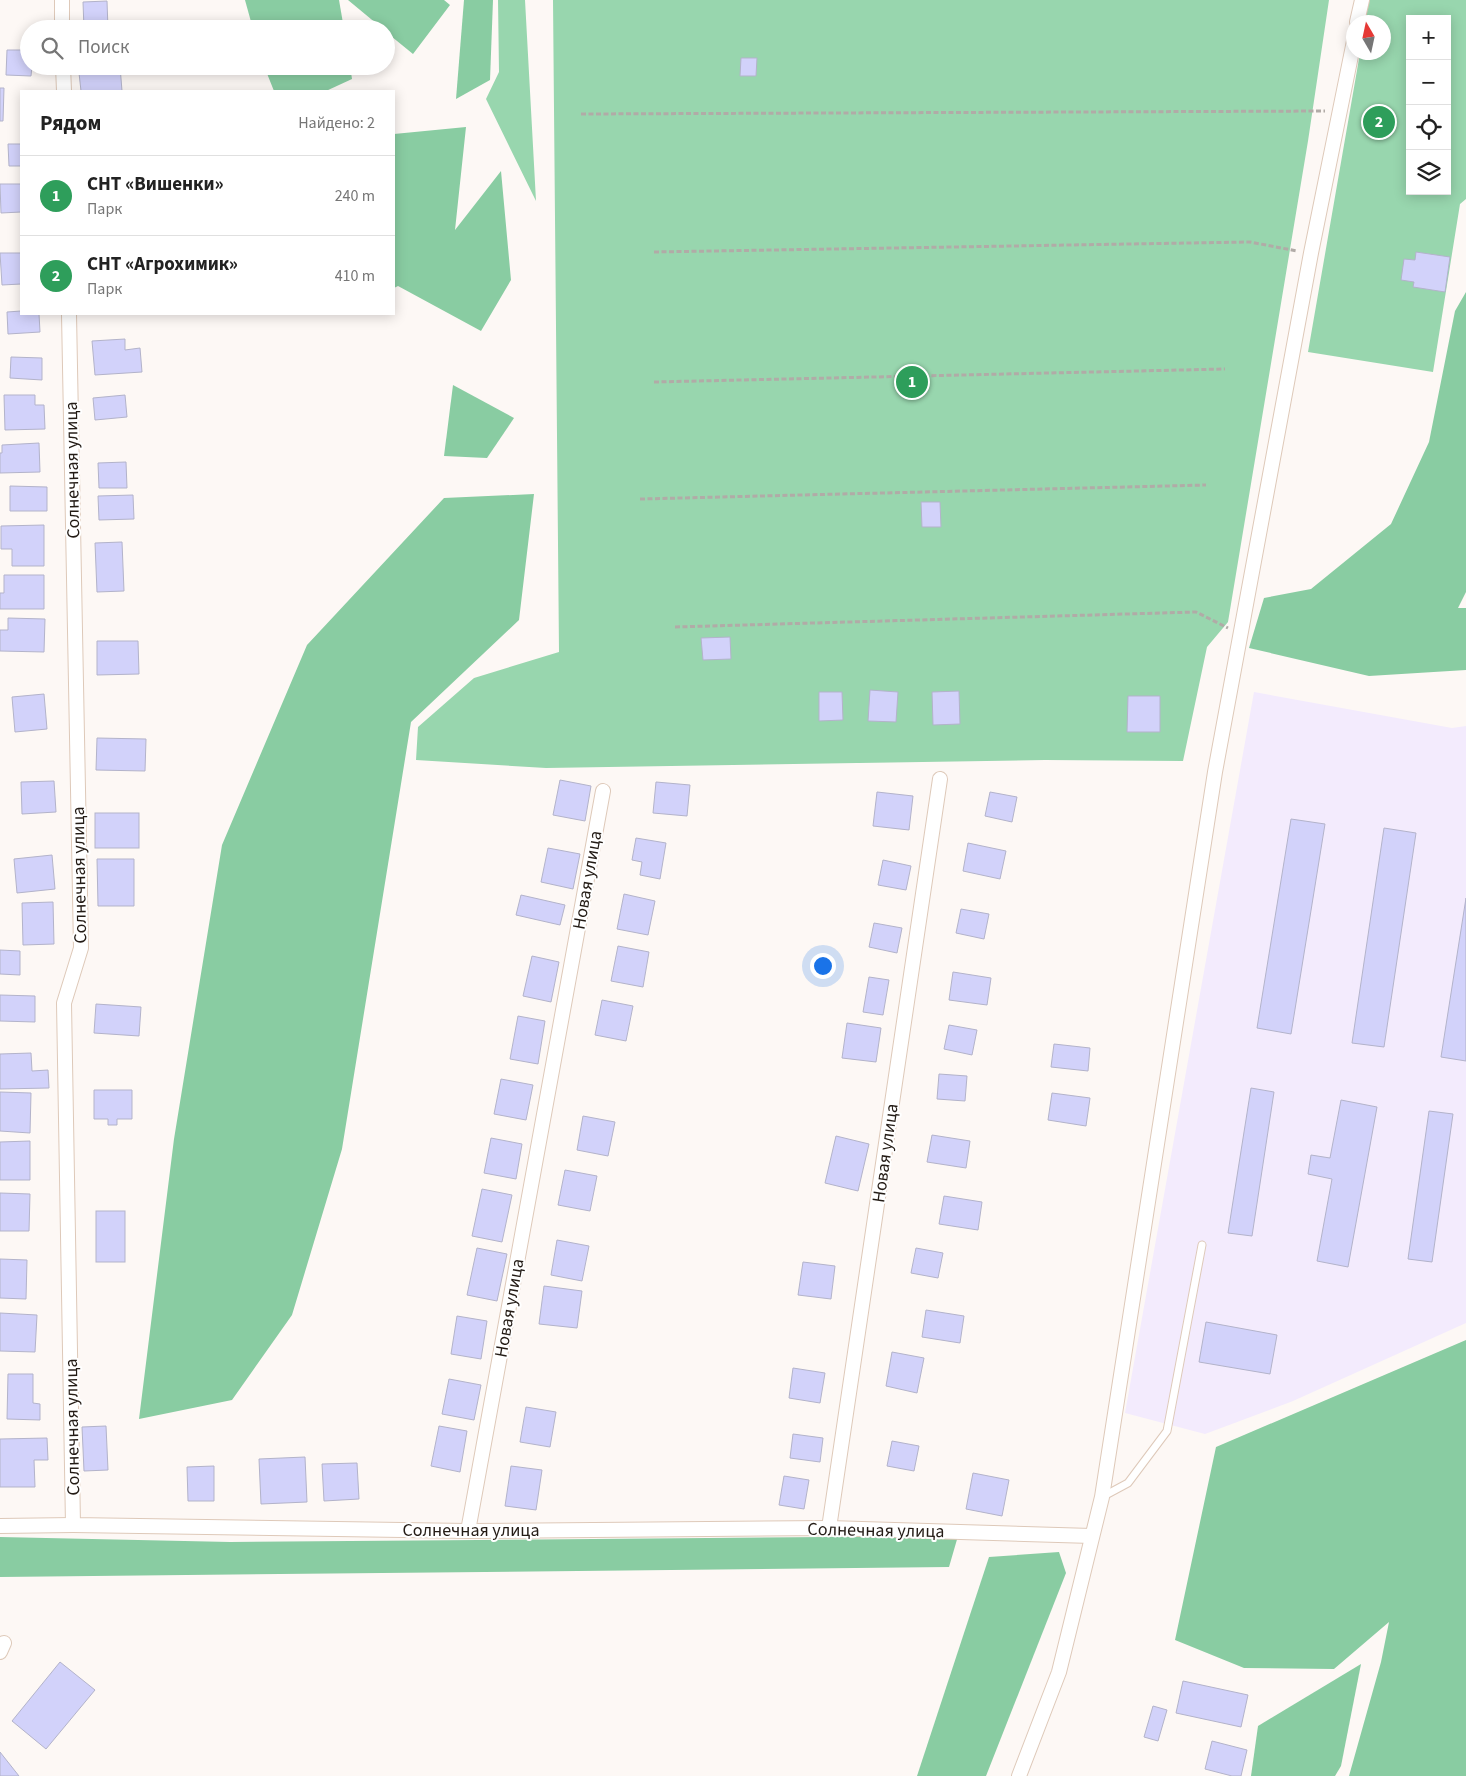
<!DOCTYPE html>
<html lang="ru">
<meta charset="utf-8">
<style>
body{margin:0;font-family:"Source Sans 3",sans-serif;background:#f2f2f2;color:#222}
.controls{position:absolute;right:15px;top:15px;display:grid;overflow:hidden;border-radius:0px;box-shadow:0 2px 12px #0003}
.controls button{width:45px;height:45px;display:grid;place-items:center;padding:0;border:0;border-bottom:1px solid #e0e0e0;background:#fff;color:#222;font:25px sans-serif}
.compass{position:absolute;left:1346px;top:15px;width:45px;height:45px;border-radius:50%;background:#fff;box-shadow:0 2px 12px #0003;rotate:351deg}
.you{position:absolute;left:822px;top:965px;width:18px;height:18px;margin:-12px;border:4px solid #fff;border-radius:50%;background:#1a73e8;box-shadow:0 0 0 8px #1a73e833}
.badge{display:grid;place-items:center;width:32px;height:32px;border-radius:50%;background:#ea580c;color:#fff;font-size:16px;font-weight:700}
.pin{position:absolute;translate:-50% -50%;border:2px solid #fff;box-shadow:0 1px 5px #0006}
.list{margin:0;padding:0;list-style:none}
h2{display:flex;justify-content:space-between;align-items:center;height:65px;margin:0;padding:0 20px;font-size:21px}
h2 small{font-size:16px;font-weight:400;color:#767676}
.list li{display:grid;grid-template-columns:32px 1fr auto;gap:15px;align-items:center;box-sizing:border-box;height:80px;padding:0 20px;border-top:1px solid #e0e0e0}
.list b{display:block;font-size:19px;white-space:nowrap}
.list p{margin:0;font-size:16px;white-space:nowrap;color:#767676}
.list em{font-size:16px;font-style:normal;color:#767676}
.icon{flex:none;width:28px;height:28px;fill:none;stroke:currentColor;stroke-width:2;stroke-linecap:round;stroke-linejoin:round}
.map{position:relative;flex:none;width:1466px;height:1776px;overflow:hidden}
.search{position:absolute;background:#fff;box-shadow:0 2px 12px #0003;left:20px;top:20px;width:375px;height:55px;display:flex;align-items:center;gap:12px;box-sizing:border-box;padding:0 18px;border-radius:28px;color:#767676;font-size:19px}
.panel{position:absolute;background:#fff;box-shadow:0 2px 12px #0003;left:20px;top:90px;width:375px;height:225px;border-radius:0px}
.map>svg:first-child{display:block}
.industrial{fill:#f3ebfd}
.green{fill:#98d6ae;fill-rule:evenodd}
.forest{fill:#89cca2}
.building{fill:#d2d2fa;stroke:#b3b3ca}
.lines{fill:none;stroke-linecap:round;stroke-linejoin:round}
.service-casing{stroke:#dec9b9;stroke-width:9}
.minor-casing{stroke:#dec9b9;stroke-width:16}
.path{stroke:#b1aba7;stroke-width:3;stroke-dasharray:5 2.5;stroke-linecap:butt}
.service{stroke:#fff;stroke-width:7}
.minor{stroke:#fff;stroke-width:14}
.labels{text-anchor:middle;stroke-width:4;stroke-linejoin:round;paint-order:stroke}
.street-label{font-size:18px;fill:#231b15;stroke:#fff}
</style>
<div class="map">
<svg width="1466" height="1776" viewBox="0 0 1466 1776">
<rect width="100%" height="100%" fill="#fdf8f5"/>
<polygon class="industrial" points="1254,692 1452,728 1466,726 1466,1323 1293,1401 1205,1434 1125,1413"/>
<g class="green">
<polygon points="498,0 525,0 536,201 486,99 499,72"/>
<polygon points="553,0 1329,0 1308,141 1228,622 1207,647 1183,761 1045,760 546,768 416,760 418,727 474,678 559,652"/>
<path d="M1369 0H1466V199L1460 204 1433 372 1308 352 1360 53 1384 52V22H1365ZM1410 19H1447V191H1410Z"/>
</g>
<g class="forest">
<polygon points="245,0 339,0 344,29 253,29"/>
<polygon points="348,0 444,0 450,5 413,54 386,32 386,29 383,29"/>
<polygon points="464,0 493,0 490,80 456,99"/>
<polygon points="264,66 350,66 352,79 326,91 274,91"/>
<polygon points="466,127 455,230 501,171 511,280 481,331 398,286 394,288 394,134"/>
<polygon points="1466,292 1466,592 1458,608 1466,608 1466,670 1369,676 1249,648 1264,598 1311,589 1391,524 1429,442 1455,311"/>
<polygon points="453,385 514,418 487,458 444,456"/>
<polygon points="534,494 519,620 411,722 342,1149 292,1315 232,1400 139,1419 174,1139 222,845 307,645 444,498"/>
<polygon points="1466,1340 1466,1776 1349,1776 1381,1662 1389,1622 1334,1669 1244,1668 1175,1640 1216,1447"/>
<polygon points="958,1536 949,1567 0,1577 0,1537 230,1542"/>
<polygon points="1059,1552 1066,1573 986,1776 917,1776 989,1557"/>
<polygon points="1361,1664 1341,1766 1335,1776 1251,1776 1258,1726"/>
</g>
<g class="building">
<polygon points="107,1 108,29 84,29 83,2"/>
<polygon points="7,50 29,50 29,66 32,66 31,76 6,75"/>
<polygon points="741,58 757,58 756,76 740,76"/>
<polygon points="88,66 120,66 122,91 81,91 79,73 88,72"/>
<polygon points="0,88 4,88 3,121 0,121"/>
<polygon points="8,144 21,144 21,166 9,166"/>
<polygon points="0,184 21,184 21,212 1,213"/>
<polygon points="1416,252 1450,257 1445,292 1413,287 1414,282 1401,280 1404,259 1415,260"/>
<polygon points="0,253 21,253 21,284 2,285"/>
<polygon points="21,311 21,314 39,314 40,332 8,334 7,312"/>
<polygon points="125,339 125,350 140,348 142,372 95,375 92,341"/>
<polygon points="11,357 42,358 42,380 10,378"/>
<polygon points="4,395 35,395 35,405 44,405 45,429 5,430"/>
<polygon points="125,395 127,417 95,420 93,398"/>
<polygon points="39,443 40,472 0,473 0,453 2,453 2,445"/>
<polygon points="126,462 127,488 99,488 98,463"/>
<polygon points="10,486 47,487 47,511 10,511"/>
<polygon points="133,495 134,519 99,520 98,496"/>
<polygon points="921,502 940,502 941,527 922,527"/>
<polygon points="44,525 44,566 12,566 12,549 1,549 1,526"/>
<polygon points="122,542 124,591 97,592 95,543"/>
<polygon points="4,575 44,575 44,609 0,609 0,593 4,593"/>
<polygon points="8,618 45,619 44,652 0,651 0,630 8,630"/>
<polygon points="730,637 731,659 703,660 701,638"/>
<polygon points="97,641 138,641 139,674 97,675"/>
<polygon points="870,690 898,692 896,722 868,721"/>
<polygon points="959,691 960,724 933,725 932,692"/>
<polygon points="819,692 842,692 843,720 819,721"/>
<polygon points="44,694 47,729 15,732 12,697"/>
<polygon points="1128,696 1160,696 1160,732 1127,732"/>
<polygon points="97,738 146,739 145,771 96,770"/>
<polygon points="560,780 591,786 585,821 553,815"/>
<polygon points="54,781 56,812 22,814 21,782"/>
<polygon points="656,782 690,785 687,816 653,813"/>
<polygon points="877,792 913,796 909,830 873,826"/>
<polygon points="990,792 1017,797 1012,822 985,816"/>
<rect x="95" y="813" width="44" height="35"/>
<polygon points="1291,819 1325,824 1291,1034 1257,1028"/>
<polygon points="1384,828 1416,833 1384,1047 1352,1043"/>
<polygon points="636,838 666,843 660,879 640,875 642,862 632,860"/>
<polygon points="968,843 1006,851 1000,879 963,871"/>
<polygon points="548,848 580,854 573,889 541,882"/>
<polygon points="52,855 55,889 17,893 14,859"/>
<polygon points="97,859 134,859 134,906 98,906"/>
<polygon points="883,860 911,866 906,890 878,885"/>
<polygon points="624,894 655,901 648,935 617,929"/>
<polygon points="521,895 565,905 560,925 516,915"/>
<polygon points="1466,898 1466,1061 1441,1057"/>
<polygon points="53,902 54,944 23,945 22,903"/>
<polygon points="961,909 989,914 984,939 956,933"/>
<polygon points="874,923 902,928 897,953 869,947"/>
<polygon points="618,946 649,952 643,987 611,981"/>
<polygon points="0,950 20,951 20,975 0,974"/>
<polygon points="532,956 559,962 551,1002 523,996"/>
<polygon points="953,972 991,978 987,1005 949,1000"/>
<polygon points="869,977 889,980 883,1015 863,1012"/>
<polygon points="0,995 35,996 35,1022 0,1021"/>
<polygon points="602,1000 633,1006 626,1041 595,1035"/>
<polygon points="96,1004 141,1007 139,1036 94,1033"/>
<polygon points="518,1016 545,1021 538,1064 510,1059"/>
<polygon points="847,1023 881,1028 876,1062 842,1058"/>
<polygon points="949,1025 977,1030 972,1055 944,1049"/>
<polygon points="1054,1044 1090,1048 1088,1071 1051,1067"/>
<polygon points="31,1053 32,1071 48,1070 49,1088 0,1089 0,1054"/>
<polygon points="939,1074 967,1076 965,1101 937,1099"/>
<polygon points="501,1079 533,1085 526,1120 494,1114"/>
<polygon points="1251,1088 1274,1092 1252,1236 1228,1233"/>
<polygon points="94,1090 132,1090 132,1119 117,1119 117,1125 108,1125 108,1119 94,1119"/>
<polygon points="0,1092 31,1093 30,1133 0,1131"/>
<polygon points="1052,1093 1090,1098 1086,1126 1048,1120"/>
<polygon points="1341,1100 1377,1107 1348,1267 1317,1261 1332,1179 1308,1174 1311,1155 1330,1158"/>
<polygon points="1429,1111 1453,1114 1432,1262 1408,1259"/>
<polygon points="583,1116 615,1122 608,1156 577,1150"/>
<polygon points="932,1135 970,1141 966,1168 927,1162"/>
<polygon points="836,1136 869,1144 858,1191 825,1183"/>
<polygon points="491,1138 522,1144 516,1179 484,1173"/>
<polygon points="30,1141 30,1180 0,1180 0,1142"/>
<polygon points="565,1170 597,1176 590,1211 558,1205"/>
<polygon points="482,1189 512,1195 502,1242 472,1236"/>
<polygon points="0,1193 30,1194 29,1231 0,1231"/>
<polygon points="944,1196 982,1202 978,1230 939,1224"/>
<rect x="96" y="1211" width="29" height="51"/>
<polygon points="557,1240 589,1246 582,1281 551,1275"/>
<polygon points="477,1248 507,1254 497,1301 467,1295"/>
<polygon points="916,1248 943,1253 938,1278 911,1273"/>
<polygon points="0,1259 27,1260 26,1299 0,1298"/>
<polygon points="803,1262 835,1266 831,1299 798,1295"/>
<polygon points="544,1286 582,1291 577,1328 539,1324"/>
<polygon points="926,1310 964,1316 960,1343 922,1337"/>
<polygon points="0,1313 37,1315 35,1352 0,1351"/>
<polygon points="457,1316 487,1321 481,1359 451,1354"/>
<polygon points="1206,1322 1277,1335 1270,1374 1199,1362"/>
<polygon points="892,1352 924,1358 917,1393 886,1386"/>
<polygon points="793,1368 825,1373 820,1403 789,1398"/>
<polygon points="8,1374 33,1374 33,1403 40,1404 40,1420 7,1419"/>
<polygon points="449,1379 481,1385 474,1420 442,1414"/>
<polygon points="526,1407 556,1412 550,1447 520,1442"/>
<polygon points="106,1426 108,1470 84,1471 82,1427"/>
<polygon points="439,1426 467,1431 460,1472 431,1466"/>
<polygon points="793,1434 823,1438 820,1462 790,1458"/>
<polygon points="47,1438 48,1460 34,1460 35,1487 0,1487 0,1439"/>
<polygon points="892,1441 919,1446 914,1471 887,1466"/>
<polygon points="305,1457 307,1502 261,1504 259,1459"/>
<polygon points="357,1463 359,1499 324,1501 322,1464"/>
<polygon points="214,1466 214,1501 188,1501 187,1467"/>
<polygon points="511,1466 542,1470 536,1510 505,1506"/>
<polygon points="973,1473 1009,1480 1002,1516 966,1509"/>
<polygon points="784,1476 809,1480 804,1509 779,1505"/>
<polygon points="60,1662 95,1690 46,1749 12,1721"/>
<polygon points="1183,1681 1248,1695 1241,1727 1176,1713"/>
<polygon points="1153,1706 1167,1710 1158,1741 1144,1737"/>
<polygon points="1212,1741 1247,1750 1241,1776 1232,1776 1205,1769"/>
<polygon points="0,1752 19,1776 0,1776"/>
</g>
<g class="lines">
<g class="service-casing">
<polyline id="service" points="1102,1497 1128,1483 1167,1431 1202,1245"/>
</g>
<g class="minor-casing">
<g id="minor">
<polyline points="62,0 62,29"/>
<polyline points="1357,22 1362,0"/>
<polyline points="63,66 64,91"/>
<polyline points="69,314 81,948 64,1003 73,1525 468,1531 829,1528 1092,1536"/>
<polyline points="0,1526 73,1525"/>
<polyline points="829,1528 940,779"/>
<polyline points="468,1531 603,791"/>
<polyline points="0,1652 4,1643"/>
<polyline points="1019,1776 1059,1672 1102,1497 1215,772 1311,253 1354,41"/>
</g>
</g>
<g class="path">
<polyline points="581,114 1325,111"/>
<polyline points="654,252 1250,242 1297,251"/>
<polyline points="654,382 1225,369"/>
<polyline points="640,499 1206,485"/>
<polyline points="675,627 1196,612 1228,628"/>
</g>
<use href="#service" class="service"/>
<use href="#minor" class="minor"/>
</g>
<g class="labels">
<g class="street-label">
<text transform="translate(72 470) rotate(-91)" y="6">Солнечная улица</text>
<text transform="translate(79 875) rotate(-91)" y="6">Солнечная улица</text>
<text transform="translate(587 880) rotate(-80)" y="6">Новая улица</text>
<text transform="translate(885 1153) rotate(-82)" y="6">Новая улица</text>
<text transform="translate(509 1308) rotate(-80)" y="6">Новая улица</text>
<text transform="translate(72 1427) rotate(-91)" y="6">Солнечная улица</text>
<text x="471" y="1536">Солнечная улица</text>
<text transform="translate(876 1530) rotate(1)" y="6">Солнечная улица</text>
</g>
</g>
</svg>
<div class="controls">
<button>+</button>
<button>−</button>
<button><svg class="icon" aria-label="locate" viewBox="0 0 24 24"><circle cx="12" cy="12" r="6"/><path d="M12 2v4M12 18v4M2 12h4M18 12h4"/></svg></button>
<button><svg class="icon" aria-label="layers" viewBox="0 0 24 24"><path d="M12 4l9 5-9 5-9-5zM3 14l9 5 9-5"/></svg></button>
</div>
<svg class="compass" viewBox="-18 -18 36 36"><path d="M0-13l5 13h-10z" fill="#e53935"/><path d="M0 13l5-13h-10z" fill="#767676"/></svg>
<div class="you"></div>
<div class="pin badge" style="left:912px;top:382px;background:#2e9e5b">1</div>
<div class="pin badge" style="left:1379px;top:122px;background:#2e9e5b">2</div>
<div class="search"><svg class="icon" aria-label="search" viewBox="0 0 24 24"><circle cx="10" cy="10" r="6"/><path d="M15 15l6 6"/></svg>Поиск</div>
<section class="panel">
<h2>Рядом<small>Найдено: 2</small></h2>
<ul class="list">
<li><span class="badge" style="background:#2e9e5b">1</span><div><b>СНТ «Вишенки»</b><p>Парк</p></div><em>240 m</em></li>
<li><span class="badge" style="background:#2e9e5b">2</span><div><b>СНТ «Агрохимик»</b><p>Парк</p></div><em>410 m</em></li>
</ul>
</section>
</div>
